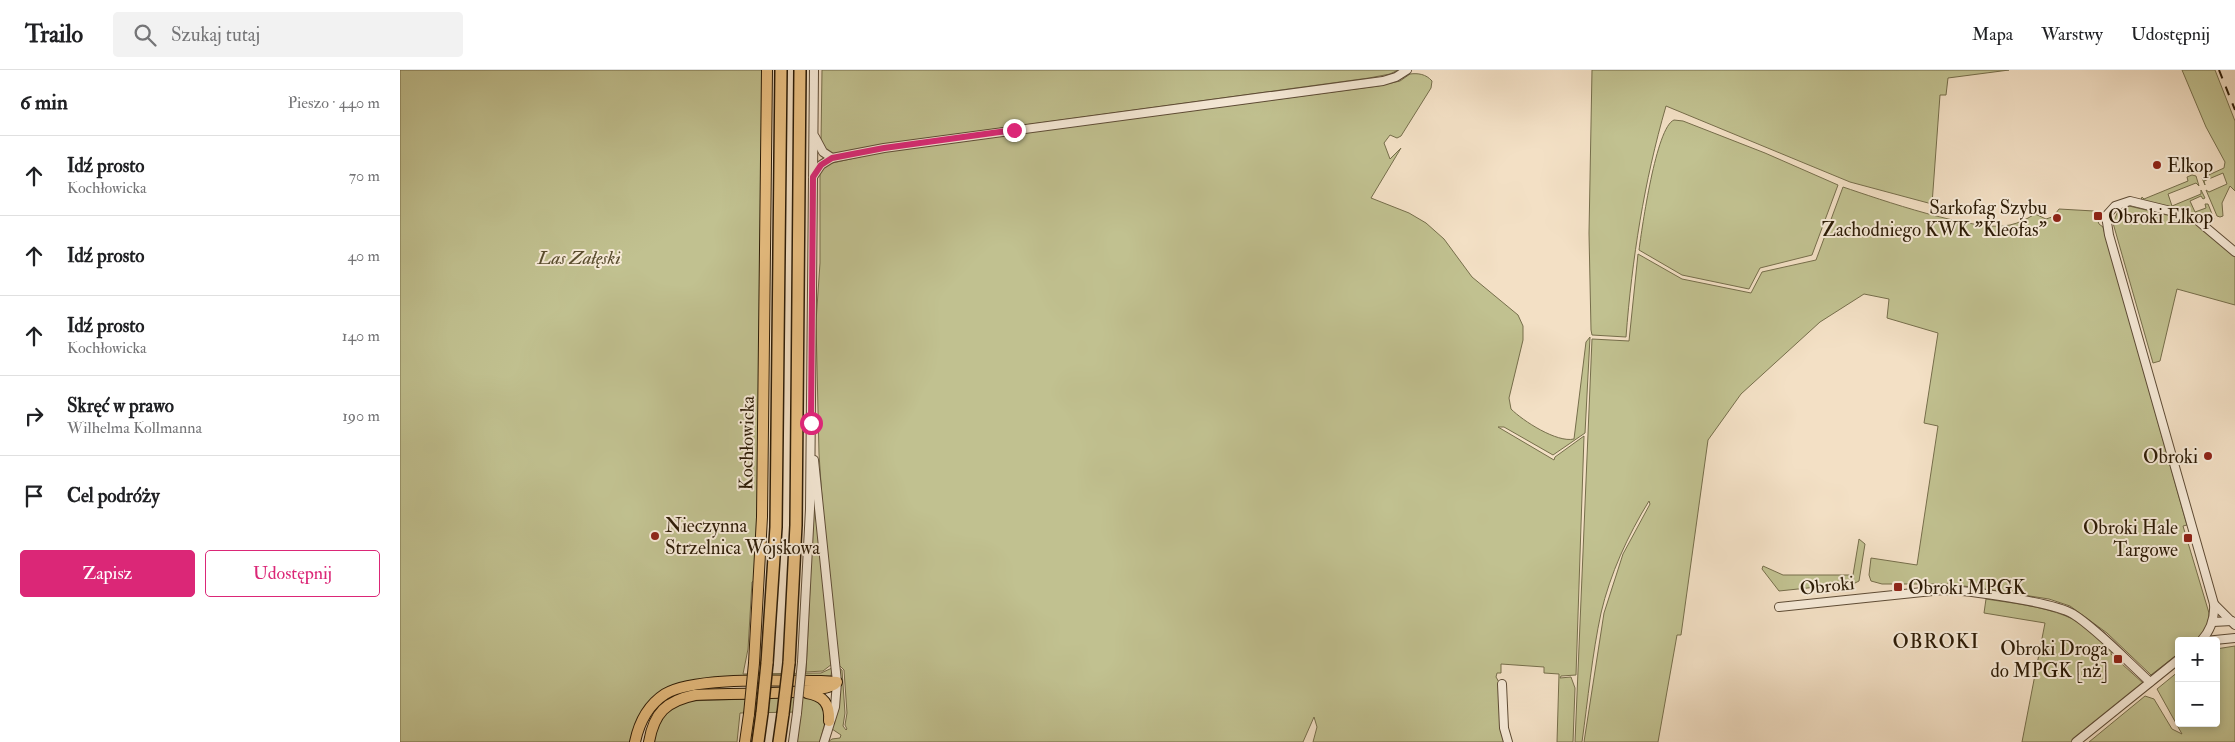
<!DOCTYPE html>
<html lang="pl">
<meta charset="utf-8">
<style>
body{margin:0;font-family:"IM FELL Double Pica",serif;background:#f2f2f2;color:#202124}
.controls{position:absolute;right:15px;bottom:15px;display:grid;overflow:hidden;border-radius:5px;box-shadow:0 2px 8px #0003}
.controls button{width:45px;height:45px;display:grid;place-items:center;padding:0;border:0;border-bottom:1px solid #e0e0e0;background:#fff;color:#202124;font:25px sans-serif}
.stop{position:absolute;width:15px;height:15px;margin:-11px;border:4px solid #db2777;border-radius:50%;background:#fff}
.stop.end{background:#db2777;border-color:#fff;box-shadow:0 1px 5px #0008}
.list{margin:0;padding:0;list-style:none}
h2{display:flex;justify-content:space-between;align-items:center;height:65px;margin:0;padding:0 20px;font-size:21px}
h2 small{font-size:16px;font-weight:400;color:#757577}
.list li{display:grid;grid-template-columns:32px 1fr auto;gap:15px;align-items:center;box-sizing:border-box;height:80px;padding:0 20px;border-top:1px solid #e0e0e0}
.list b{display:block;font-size:19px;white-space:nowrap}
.list p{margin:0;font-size:16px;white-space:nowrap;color:#757577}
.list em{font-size:16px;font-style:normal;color:#757577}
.actions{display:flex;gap:10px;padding:15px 20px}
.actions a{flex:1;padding:11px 0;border:1px solid #db2777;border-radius:5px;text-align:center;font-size:18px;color:#db2777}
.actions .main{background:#db2777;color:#fff}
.icon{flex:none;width:28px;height:28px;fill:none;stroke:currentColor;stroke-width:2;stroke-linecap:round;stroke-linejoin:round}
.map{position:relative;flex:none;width:1835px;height:672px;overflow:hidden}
header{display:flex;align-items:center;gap:30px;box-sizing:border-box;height:70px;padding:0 25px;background:#fff;border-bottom:1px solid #e0e0e0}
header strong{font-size:24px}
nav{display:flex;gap:28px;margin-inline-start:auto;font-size:18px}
.search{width:350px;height:45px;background:#f2f2f2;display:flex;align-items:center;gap:12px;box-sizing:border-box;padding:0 18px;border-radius:5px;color:#757577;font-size:19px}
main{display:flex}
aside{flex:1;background:#fff}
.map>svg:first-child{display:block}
.green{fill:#c1c190;stroke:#766e4b}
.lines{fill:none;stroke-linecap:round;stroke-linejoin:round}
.minor-casing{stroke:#5e4c36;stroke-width:10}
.major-casing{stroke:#2c1b06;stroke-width:12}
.highway-casing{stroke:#2c1b06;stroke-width:14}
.minor{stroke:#f7ebd9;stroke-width:8}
.major{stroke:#eac082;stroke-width:10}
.highway{stroke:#eac082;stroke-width:11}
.rail{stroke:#2c1b06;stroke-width:2;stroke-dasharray:9 9;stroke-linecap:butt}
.minor-bridge-casing{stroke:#5e4c36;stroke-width:10;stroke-linecap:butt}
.major-bridge-casing{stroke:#2c1b06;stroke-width:12;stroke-linecap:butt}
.highway-bridge-casing{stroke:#2c1b06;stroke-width:14;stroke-linecap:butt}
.minor-bridge{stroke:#f7ebd9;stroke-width:8}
.major-bridge{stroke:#eac082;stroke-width:10}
.highway-bridge{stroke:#eac082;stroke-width:11}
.route{stroke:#db2777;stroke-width:6}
.poi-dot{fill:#8f2418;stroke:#f7ebd9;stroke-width:2}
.labels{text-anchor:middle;stroke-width:4;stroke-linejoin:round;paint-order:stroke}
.poi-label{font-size:19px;fill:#2c1b06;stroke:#f7ebd9;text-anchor:start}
.park-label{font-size:19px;font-style:italic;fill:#594d2f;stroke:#f7ebd9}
.street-label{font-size:19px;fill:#2c1b06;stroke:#f7ebd9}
.neighbourhood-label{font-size:20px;letter-spacing:1px;fill:#2c1b06;stroke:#f7ebd9}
</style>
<header>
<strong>Trailo</strong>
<div class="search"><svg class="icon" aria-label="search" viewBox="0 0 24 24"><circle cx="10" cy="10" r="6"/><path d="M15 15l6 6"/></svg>Szukaj tutaj</div>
<nav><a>Mapa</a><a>Warstwy</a><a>Udostępnij</a></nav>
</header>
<main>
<aside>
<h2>6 min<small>Pieszo · 440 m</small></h2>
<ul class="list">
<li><svg class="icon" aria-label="ahead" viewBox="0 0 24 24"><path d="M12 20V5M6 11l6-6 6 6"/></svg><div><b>Idź prosto</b><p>Kochłowicka</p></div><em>70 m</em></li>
<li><svg class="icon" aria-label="ahead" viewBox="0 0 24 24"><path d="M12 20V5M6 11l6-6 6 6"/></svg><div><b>Idź prosto</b></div><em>40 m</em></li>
<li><svg class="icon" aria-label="ahead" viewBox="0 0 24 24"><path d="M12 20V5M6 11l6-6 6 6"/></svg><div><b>Idź prosto</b><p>Kochłowicka</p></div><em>140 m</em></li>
<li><svg class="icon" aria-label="right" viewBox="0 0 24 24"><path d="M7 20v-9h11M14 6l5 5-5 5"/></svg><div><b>Skręć w prawo</b><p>Wilhelma Kollmanna</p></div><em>190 m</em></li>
<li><svg class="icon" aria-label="arrive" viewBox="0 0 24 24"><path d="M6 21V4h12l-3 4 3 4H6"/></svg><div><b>Cel podróży</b></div></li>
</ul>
<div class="actions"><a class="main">Zapisz</a><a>Udostępnij</a></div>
</aside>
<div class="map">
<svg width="1835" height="672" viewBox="0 0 1835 672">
<rect width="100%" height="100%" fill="#f3e0c5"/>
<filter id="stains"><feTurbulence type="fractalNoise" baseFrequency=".004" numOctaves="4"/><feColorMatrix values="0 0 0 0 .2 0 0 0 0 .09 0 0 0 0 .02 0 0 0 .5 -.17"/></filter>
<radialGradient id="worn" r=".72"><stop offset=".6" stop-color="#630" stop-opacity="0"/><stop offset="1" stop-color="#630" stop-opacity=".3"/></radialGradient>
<g class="green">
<polygon points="0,0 363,0 360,393 354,511 352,512 348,579 343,604 421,603 432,598 431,606 269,617 232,672 0,672"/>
<polygon points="422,0 998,0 990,4 969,8 485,74 431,84 426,82 421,73"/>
<path d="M1192 0H1609L1548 8 1546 25H1540L1532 134 1450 112 1266 36C1244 112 1232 189 1226 267L1192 265 1191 260 1189 163Z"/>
<polygon points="1782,0 1815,0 1835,51 1835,121 1830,116 1822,133 1823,146 1820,147 1817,146 1806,120 1809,122 1827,114 1823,103 1804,111 1805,115 1802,108 1824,98 1825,92 1806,57"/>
<path d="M1010 4C1018 3 1026 4 1032 11L1031 18 1001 66 997 68 990 65 984 73 990 89 1001 78 971 128 1009 143 1026 153 1044 169 1072 207 1118 245 1123 256V270L1109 328 1111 339C1123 351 1157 373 1174 369L1186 272 1190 267 1185 363 1153 385 1104 357H1098L1154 390 1155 387 1184 366 1176 605 1161 606 1160 608 1171 607 1175 618 1173 672H1157L1159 604 1144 603V597L1101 594V603H1097L1096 607 1100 614 1105 672H913L917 657 914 647 903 672H428L432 669 440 668 441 665 432 659 439 598 442 600 445 643 443 656 446 660 447 659 445 655 447 643 444 600 438 594 423 443 419 384 416 252 420 193V104L422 98 428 94 486 81 978 16 1000 11Z"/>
<path d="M1274 50 1283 51 1365 83 1438 115 1412 185 1360 198 1349 219 1282 205 1239 180C1242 158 1256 57 1274 50Z"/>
<polygon points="1792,105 1796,106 1799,116 1796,113 1768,124 1772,136 1801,124 1801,120 1805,128 1803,129 1801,126 1790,131 1795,142 1806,138 1805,134 1808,134 1814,149 1811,153 1741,130 1742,127 1744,129 1788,111 1787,107"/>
<path d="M1443 117C1479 129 1575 163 1610 155 1619 153 1627 149 1635 144L1646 149 1655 146V149H1658L1659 144 1656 143 1659 139 1694 141 1699 154 1703 157 1787 455 1783 456 1809 543C1809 555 1804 563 1795 571H1779V583L1751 605 1707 563 1670 536 1649 529 1551 514H1482L1471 511 1469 505 1471 488 1517 495 1538 356 1524 353 1538 263 1487 248 1489 229 1464 224 1420 252 1341 324 1308 370 1281 565H1277L1258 672H1184L1204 543 1223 484 1250 434 1249 431C1228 465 1210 504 1201 543 1192 585 1188 629 1182 672H1175L1192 269 1229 271 1238 184 1282 209 1351 223 1362 202 1416 190Z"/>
<polygon points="1729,136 1788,150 1799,155 1835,186 1835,235 1777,219 1760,291 1753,293 1713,153 1718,141"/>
<polygon points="414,430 432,594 423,601 406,602"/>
<polygon points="1459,469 1465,474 1459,511 1455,513 1379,521 1362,499 1363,496 1383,505 1453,505"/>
<path d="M1586 529C1612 533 1641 536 1666 546 1683 553 1698 568 1712 580L1711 584 1743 613 1671 672H1622L1645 553 1584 543Z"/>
<polygon points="1835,576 1835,672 1689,672 1745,626 1754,629 1772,659 1782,664 1757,619 1779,601 1779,653 1816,653 1816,579"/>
<path d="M413 627 417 628 427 644 420 672H397L400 642 340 643 337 672H253C260 648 264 641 287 631Z"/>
</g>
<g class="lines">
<g class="minor-casing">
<g id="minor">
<polyline points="415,67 423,82 432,88"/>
<polyline points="413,107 421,95 432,88 484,78 983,11 996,7 1007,0"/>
<polyline points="414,390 437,612 435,637 424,672"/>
<polyline points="1814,534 1835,555"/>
<path d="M1379 537 1542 520C1567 520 1653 532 1673 544 1697 559 1728 592 1750 612"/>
<polyline points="1813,552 1832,551"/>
<path d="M1801 571C1811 560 1815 549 1814 534L1709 165 1706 146 1715 136 1730 131 1783 144 1797 150 1835 182"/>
<polyline points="1805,571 1835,568"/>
<polyline points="402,592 410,439 414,0"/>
<polyline points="1102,614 1104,658 1108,672"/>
<polyline points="393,672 397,643"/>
<polyline points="1676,672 1779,589"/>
</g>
</g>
<g class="major-casing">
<g id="major">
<polyline points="354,593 362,447 367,0"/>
<path d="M407 623C424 626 430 634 429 651"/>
<path d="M235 672C239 653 248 635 265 624 294 606 384 611 421 611L437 612"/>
<path d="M249 672C254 643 266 631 295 625 321 623 419 626 435 614"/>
<polyline points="345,672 349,644"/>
</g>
</g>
<g class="highway-casing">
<g id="highway">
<polyline points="367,593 376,457 381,0"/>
<polyline points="389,593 396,455 400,0"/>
<polyline points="358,672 362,643"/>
<polyline points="379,672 383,644"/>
</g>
</g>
<use href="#minor" class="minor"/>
<use href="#major" class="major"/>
<use href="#highway" class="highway"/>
<polyline class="rail" points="1819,0 1835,40"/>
<g class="minor-bridge-casing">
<polyline id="minor-bridge" points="397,643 402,592"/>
</g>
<g class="major-bridge-casing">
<polyline id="major-bridge" points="349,644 354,593"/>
</g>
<g class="highway-bridge-casing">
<g id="highway-bridge">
<polyline points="362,643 367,593"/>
<polyline points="383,644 389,593"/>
</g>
</g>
<use href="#minor-bridge" class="minor-bridge"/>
<use href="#major-bridge" class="major-bridge"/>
<use href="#highway-bridge" class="highway-bridge"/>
</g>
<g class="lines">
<polyline class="route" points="411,353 413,107 421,95 432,88 484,78 614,60"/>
</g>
<g class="poi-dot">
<circle cx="1757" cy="95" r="5"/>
<rect x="1693" y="141" width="10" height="10" rx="2.5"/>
<circle cx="1657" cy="148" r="5"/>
<circle cx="1808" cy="386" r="5"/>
<circle cx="255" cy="466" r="5"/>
<rect x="1783" y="463" width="10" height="10" rx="2.5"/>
<rect x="1493" y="512" width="10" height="10" rx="2.5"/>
<rect x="1713" y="584" width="10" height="10" rx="2.5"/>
</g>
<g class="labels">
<g class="poi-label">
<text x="1767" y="102">Elkop</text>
<text x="1647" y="144" text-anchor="end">Sarkofag Szybu<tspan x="1647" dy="22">Zachodniego KWK "Kleofas"</tspan></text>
<text x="1708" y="153">Obroki Elkop</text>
<text x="1798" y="393" text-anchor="end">Obroki</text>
<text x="265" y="462">Nieczynna<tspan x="265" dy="22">Strzelnica Wojskowa</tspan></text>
<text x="1778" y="464" text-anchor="end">Obroki Hale<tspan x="1778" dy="22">Targowe</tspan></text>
<text x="1508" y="524">Obroki MPGK</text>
<text x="1708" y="585" text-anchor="end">Obroki Droga<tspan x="1708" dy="22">do MPGK [nż]</tspan></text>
</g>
<g class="park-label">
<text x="179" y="194">Las Załęski</text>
</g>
<g class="street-label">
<text transform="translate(346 373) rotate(-89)" y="7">Kochłowicka</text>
<text transform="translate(1427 515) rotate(-6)" y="7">Obroki</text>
</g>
<g class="neighbourhood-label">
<text x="1536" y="578">OBROKI</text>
</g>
</g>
<rect width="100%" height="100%" filter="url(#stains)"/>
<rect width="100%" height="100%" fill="url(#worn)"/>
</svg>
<div class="controls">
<button>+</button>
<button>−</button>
</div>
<div class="stop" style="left:411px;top:353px"></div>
<div class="stop end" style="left:614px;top:60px"></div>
</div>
</main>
